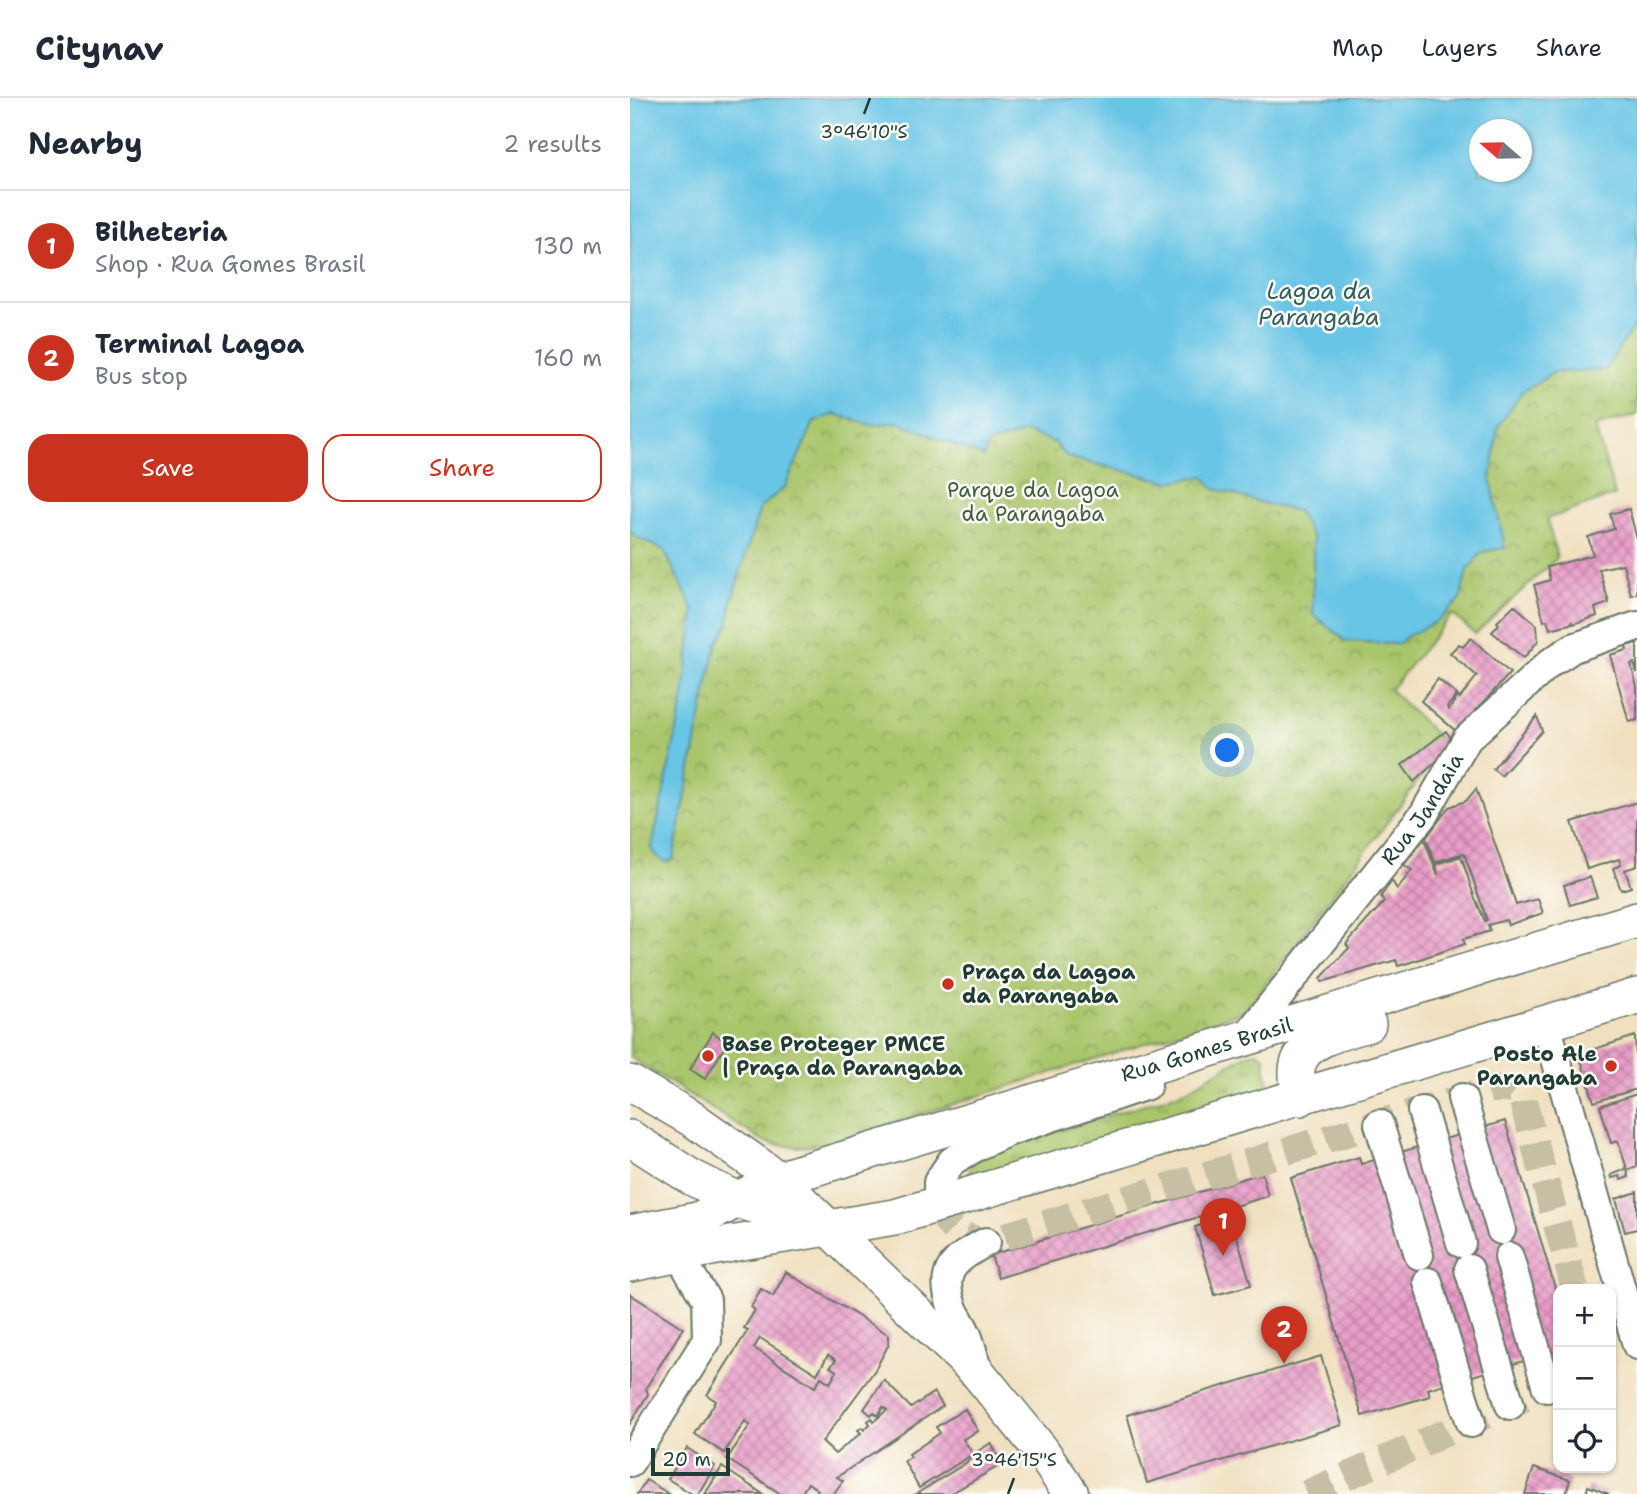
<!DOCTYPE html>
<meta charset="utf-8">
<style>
body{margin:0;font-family:"Shantell Sans",sans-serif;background:#f2f2f3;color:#1f2937}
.controls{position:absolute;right:21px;bottom:21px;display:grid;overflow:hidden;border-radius:14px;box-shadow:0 2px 5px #0004}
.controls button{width:63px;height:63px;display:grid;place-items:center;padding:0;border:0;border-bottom:2px solid #e0e1e3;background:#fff;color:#1f2937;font:35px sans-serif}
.compass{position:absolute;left:839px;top:21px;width:63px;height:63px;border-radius:50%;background:#fff;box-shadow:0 2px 5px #0004;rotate:290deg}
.scale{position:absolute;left:21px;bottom:18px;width:79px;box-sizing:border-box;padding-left:7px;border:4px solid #1f3d34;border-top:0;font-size:19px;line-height:24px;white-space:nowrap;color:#1f3d34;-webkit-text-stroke:5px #fdfcf7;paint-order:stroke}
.you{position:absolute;left:598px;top:653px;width:24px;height:24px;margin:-18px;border:5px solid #fff;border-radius:50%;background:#1a73e8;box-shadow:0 0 0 10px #1a73e833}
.badge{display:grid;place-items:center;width:46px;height:46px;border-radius:50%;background:#c8321e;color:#fff;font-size:23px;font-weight:700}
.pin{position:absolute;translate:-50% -58px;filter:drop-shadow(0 2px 4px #0008)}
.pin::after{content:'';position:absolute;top:37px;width:24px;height:21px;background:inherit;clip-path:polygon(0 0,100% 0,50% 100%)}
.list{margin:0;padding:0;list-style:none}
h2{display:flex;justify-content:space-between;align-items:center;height:91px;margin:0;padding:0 28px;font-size:30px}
h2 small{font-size:23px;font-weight:400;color:#747a83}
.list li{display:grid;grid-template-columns:46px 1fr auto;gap:21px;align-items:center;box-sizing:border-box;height:112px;padding:0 28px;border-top:2px solid #e0e1e3}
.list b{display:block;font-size:26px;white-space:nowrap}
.list p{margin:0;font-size:23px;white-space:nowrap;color:#747a83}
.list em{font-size:23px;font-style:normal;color:#747a83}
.actions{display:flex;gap:14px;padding:21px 28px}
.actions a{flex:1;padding:16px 0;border:2px solid #c8321e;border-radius:21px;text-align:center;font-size:24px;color:#c8321e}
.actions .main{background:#c8321e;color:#fff}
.icon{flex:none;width:38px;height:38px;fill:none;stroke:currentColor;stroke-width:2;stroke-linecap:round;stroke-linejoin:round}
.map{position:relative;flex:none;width:1007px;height:1396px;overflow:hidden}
header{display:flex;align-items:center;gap:42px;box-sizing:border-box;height:98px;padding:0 35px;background:#fff;border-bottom:2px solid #e0e1e3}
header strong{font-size:33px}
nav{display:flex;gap:38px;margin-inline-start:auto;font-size:24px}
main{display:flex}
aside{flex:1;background:#fff}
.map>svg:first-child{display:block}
.grass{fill:url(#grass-tufts);stroke:#648250;stroke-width:2}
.park{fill:url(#park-crowns);stroke:#648250;stroke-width:2;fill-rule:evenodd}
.water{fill:#68c5e6;stroke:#44818d;stroke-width:2;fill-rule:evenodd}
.building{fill:url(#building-cross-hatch);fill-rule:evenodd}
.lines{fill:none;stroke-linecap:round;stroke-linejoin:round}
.minor-tunnel{stroke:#c6bfa4;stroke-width:28;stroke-dasharray:28 14;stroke-linecap:butt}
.minor-casing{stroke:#687665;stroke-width:32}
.major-casing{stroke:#687665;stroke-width:38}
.minor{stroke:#fff;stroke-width:28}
.major{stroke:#fff;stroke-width:35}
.ticks{fill:none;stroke:#1f3d34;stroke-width:2.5}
.poi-dot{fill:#c8321e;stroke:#fdfcf7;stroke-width:2.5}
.labels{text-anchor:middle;stroke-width:5;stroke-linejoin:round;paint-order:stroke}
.park-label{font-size:21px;fill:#425f42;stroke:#fdfcf7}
.street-label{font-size:21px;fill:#1f3d34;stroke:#fdfcf7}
.poi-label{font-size:21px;font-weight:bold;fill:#1f3d34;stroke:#fdfcf7;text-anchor:start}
.water-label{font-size:23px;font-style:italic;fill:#315f60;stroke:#fdfcf7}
.ticks-label{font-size:18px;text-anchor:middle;fill:#1f3d34;stroke:#fdfcf7;stroke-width:5;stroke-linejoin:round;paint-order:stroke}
</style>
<header>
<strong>Citynav</strong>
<nav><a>Map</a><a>Layers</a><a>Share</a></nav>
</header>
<main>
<aside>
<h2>Nearby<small>2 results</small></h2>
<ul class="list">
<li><span class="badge">1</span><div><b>Bilheteria</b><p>Shop · Rua Gomes Brasil</p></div><em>130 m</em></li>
<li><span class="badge">2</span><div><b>Terminal Lagoa</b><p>Bus stop</p></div><em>160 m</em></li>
</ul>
<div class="actions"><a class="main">Save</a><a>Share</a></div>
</aside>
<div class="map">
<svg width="1007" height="1396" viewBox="0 0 1007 1396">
<defs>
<pattern id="grass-tufts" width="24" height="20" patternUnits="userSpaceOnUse" patternTransform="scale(1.75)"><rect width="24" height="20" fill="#aac66c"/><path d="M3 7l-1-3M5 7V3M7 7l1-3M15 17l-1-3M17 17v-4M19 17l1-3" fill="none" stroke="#8aa25a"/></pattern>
<pattern id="park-crowns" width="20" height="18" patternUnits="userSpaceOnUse" patternTransform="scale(1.75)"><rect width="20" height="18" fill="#aac66c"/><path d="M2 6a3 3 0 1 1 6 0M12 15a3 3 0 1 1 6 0" fill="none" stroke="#8aa25a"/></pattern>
<pattern id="building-cross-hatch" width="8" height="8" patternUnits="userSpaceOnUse" patternTransform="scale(1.75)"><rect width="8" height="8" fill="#e99dc8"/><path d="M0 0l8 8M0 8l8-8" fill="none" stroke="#bc81a3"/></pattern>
</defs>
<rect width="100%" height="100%" fill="#fdfcf7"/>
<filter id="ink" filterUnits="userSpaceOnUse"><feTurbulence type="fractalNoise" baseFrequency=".0143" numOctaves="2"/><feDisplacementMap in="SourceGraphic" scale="14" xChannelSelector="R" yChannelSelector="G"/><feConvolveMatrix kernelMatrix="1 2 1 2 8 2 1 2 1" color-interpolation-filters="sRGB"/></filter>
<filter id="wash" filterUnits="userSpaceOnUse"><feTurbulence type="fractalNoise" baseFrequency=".00686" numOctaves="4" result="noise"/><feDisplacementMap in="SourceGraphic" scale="28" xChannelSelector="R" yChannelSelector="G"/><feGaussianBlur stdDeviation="1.57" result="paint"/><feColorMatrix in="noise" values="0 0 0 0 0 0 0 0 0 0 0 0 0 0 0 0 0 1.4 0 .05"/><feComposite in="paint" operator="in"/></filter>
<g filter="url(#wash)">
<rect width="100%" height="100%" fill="#f0e0c0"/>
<path class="grass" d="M628 954 635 959 636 978 643 991 336 1084C340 1068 344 1061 359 1054L551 995 618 956Z"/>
<path class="park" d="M0 0H1007V317L965 329 985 397 917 421 927 460 845 536 822 516 760 592 816 646 615 913 208 1043C181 1049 160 1052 133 1043L0 959ZM850 32H892V74H850Z"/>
<path class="water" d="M0 0H1007V223L975 272 925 274 892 294 868 329 861 382 875 450 852 454 837 473 830 502 808 523 777 538 768 546 716 543 683 516V440L667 413 632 405 583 390 574 378 540 384 437 359 424 344 396 334 358 346 353 359 269 324 240 327 205 316 184 324 155 389 130 410 102 501 98 527 87 546 79 579 43 762 34 764 22 753 23 744 54 599 64 512 34 452 7 440 0 433ZM850 32H892V74H850Z"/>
<g id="blocks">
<g class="building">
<polygon points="999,411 1007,441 1007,496 1001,497 993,466 969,471 979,505 965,510 967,518 943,526 942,524 940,526 920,531 917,522 914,523 904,487 920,482 917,469 963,457 958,439 984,431 980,416"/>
<polygon points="884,507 907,527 908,543 894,560 862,534 869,526 867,524"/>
<polygon points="841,540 880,575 827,634 791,603 808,581 827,597 817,609 819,612 825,602 828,599 830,600 847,578 820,555 829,546 833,549"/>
<polygon points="1007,545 1007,575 1004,565 1001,566 1007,589 1007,622 999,624 980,557 997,552 996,548"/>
<polygon points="907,618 912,633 871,678 863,671"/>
<polygon points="816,633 825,646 784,684 772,667"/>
<polygon points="846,691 886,807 908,801 913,815 878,827 876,822 858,827 860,833 833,841 835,846 781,864 768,868 766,862 692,884 691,880 719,850 716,846 754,804 751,798 762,783 767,791 782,772 774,767 794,741 808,777 806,766 831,758 844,798 855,823 857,822 834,755 805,764 796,740 819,709 836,703"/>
<polygon points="1007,704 1007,768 995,772 1001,789 991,792 983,770 991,767 989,761 957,771 942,724"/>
<polygon points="960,779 967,799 940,807 934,787"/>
<polygon points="83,934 97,945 75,981 60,971"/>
<polygon points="1005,938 1007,991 964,1004 949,956"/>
<polygon points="1007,996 1007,1069 997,1072 999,1079 991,1082 990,1078 982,1080 981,1077 997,1071 988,1043 981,1045 970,1008"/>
<polygon points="875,1023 928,1200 928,1253 798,1291 800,1298 732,1318 661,1080 729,1059 731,1066"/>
<polygon points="632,1075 638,1098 368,1180 361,1157"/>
<polygon points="1007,1094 1007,1131 995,1134 986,1101"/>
<polygon points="601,1118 621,1187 585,1197 565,1129"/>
<path d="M156 1174 259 1237V1246L245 1272 192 1344 205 1356 231 1335 228 1332 232 1329 234 1332 240 1326 238 1323 242 1320 244 1323 257 1312 253 1309 248 1318 244 1314 241 1317 234 1311 254 1282 281 1310 304 1294 313 1308 207 1379 213 1383 203 1396H185L188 1392 178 1385 171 1396H151L97 1361 120 1327 115 1323 94 1355 65 1336 86 1303 77 1297 118 1232 114 1230 125 1212 121 1209 131 1191 143 1198ZM130 1240 187 1276 198 1257 206 1262 200 1269 207 1273 200 1285 191 1279 185 1289 124 1250Z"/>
<polygon points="0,1196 53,1230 16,1290 18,1296 0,1326"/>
<polygon points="691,1258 712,1327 517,1385 497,1317"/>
<polygon points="335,1311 348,1333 333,1341 343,1356 289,1390 274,1363 281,1359 279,1356 310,1335 306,1329"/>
<polygon points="361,1345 372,1366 320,1396 286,1396 336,1365 345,1355"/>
<polygon points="57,1350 85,1368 68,1396 62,1396 38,1381"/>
<polygon points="92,1369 133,1396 75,1396"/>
<polygon points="904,1370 940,1382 936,1396 895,1396"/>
<polygon points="16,1382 39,1396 7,1396"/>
<polygon points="958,1388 979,1396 956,1396"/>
</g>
</g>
</g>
<g filter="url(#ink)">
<use href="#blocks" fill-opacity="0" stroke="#687665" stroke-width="2"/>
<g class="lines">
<g class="minor-tunnel">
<path d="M308 1107C321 1133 326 1138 356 1144L862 991H880L892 1000 945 1191"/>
<polyline points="677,1396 928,1285"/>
</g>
<g class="minor-casing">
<g id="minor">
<polyline points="916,926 1007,1247"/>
<path id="s1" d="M615 940 794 716 837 641 920 565 943 550 1007 528"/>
<polyline points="832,1000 871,1132"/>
<polyline points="792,1013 831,1145"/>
<polyline points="749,1026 789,1157"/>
<polyline points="308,1107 308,1084 322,1063 351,1046 377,1034 517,987"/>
<polyline points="879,1159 917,1290"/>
<polyline points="839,1171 880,1307"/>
<polyline points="798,1184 841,1325"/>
<path d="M348 1275C344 1262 342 1249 337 1237 334 1229 328 1221 324 1213 307 1174 323 1162 356 1144"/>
<polyline points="0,1364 77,1242 76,1202 49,1157"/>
</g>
</g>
<g class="major-casing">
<g id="major">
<polyline points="0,985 64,1022 148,1081 348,1275 411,1352 441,1396"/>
<path d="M670 1000C669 990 665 975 668 966 676 940 716 933 738 926"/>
<polyline points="0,1040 61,1079 107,1102 192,1128"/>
<path id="s2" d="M0 1135 68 1122 148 1081 1007 822"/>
<polyline points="0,1166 106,1145 265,1119 1007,898"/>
</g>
</g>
<use href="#minor" class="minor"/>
<use href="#major" class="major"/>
</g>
</g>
<path class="ticks" d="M234 16 240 0M378 1396 384 1380"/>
<g class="poi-dot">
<circle cx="318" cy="886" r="7"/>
<circle cx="78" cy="958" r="7"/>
<circle cx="981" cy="968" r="7"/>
</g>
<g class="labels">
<g class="park-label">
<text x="403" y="399">Parque da Lagoa<tspan x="403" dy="24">da Parangaba</tspan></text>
</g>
<g class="street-label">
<text dy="7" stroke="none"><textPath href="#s1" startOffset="290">Rua Jandaia</textPath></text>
<text dy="7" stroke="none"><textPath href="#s2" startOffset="607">Rua Gomes Brasil</textPath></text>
</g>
<g class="poi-label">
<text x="332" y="881">Praça da Lagoa<tspan x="332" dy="24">da Parangaba</tspan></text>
<text x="92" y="953">Base Proteger PMCE<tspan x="92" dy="24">| Praça da Parangaba</tspan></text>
<text x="967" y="963" text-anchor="end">Posto Ale<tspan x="967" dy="24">Parangaba</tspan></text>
</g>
<g class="water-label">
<text x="689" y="201">Lagoa da<tspan x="689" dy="26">Parangaba</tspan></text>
</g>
</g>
<g class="ticks-label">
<text x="234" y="40">3°46'10"S</text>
<text x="384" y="1368">3°46'15"S</text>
</g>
</svg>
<div class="controls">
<button>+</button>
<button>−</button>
<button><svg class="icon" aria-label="locate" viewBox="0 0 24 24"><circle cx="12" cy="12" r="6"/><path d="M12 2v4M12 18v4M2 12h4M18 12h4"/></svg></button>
</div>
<svg class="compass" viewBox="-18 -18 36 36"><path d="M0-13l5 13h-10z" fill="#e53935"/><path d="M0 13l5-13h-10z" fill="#747a83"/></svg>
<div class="scale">20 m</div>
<div class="you"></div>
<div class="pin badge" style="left:593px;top:1158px">1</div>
<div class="pin badge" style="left:654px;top:1266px">2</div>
</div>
</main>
